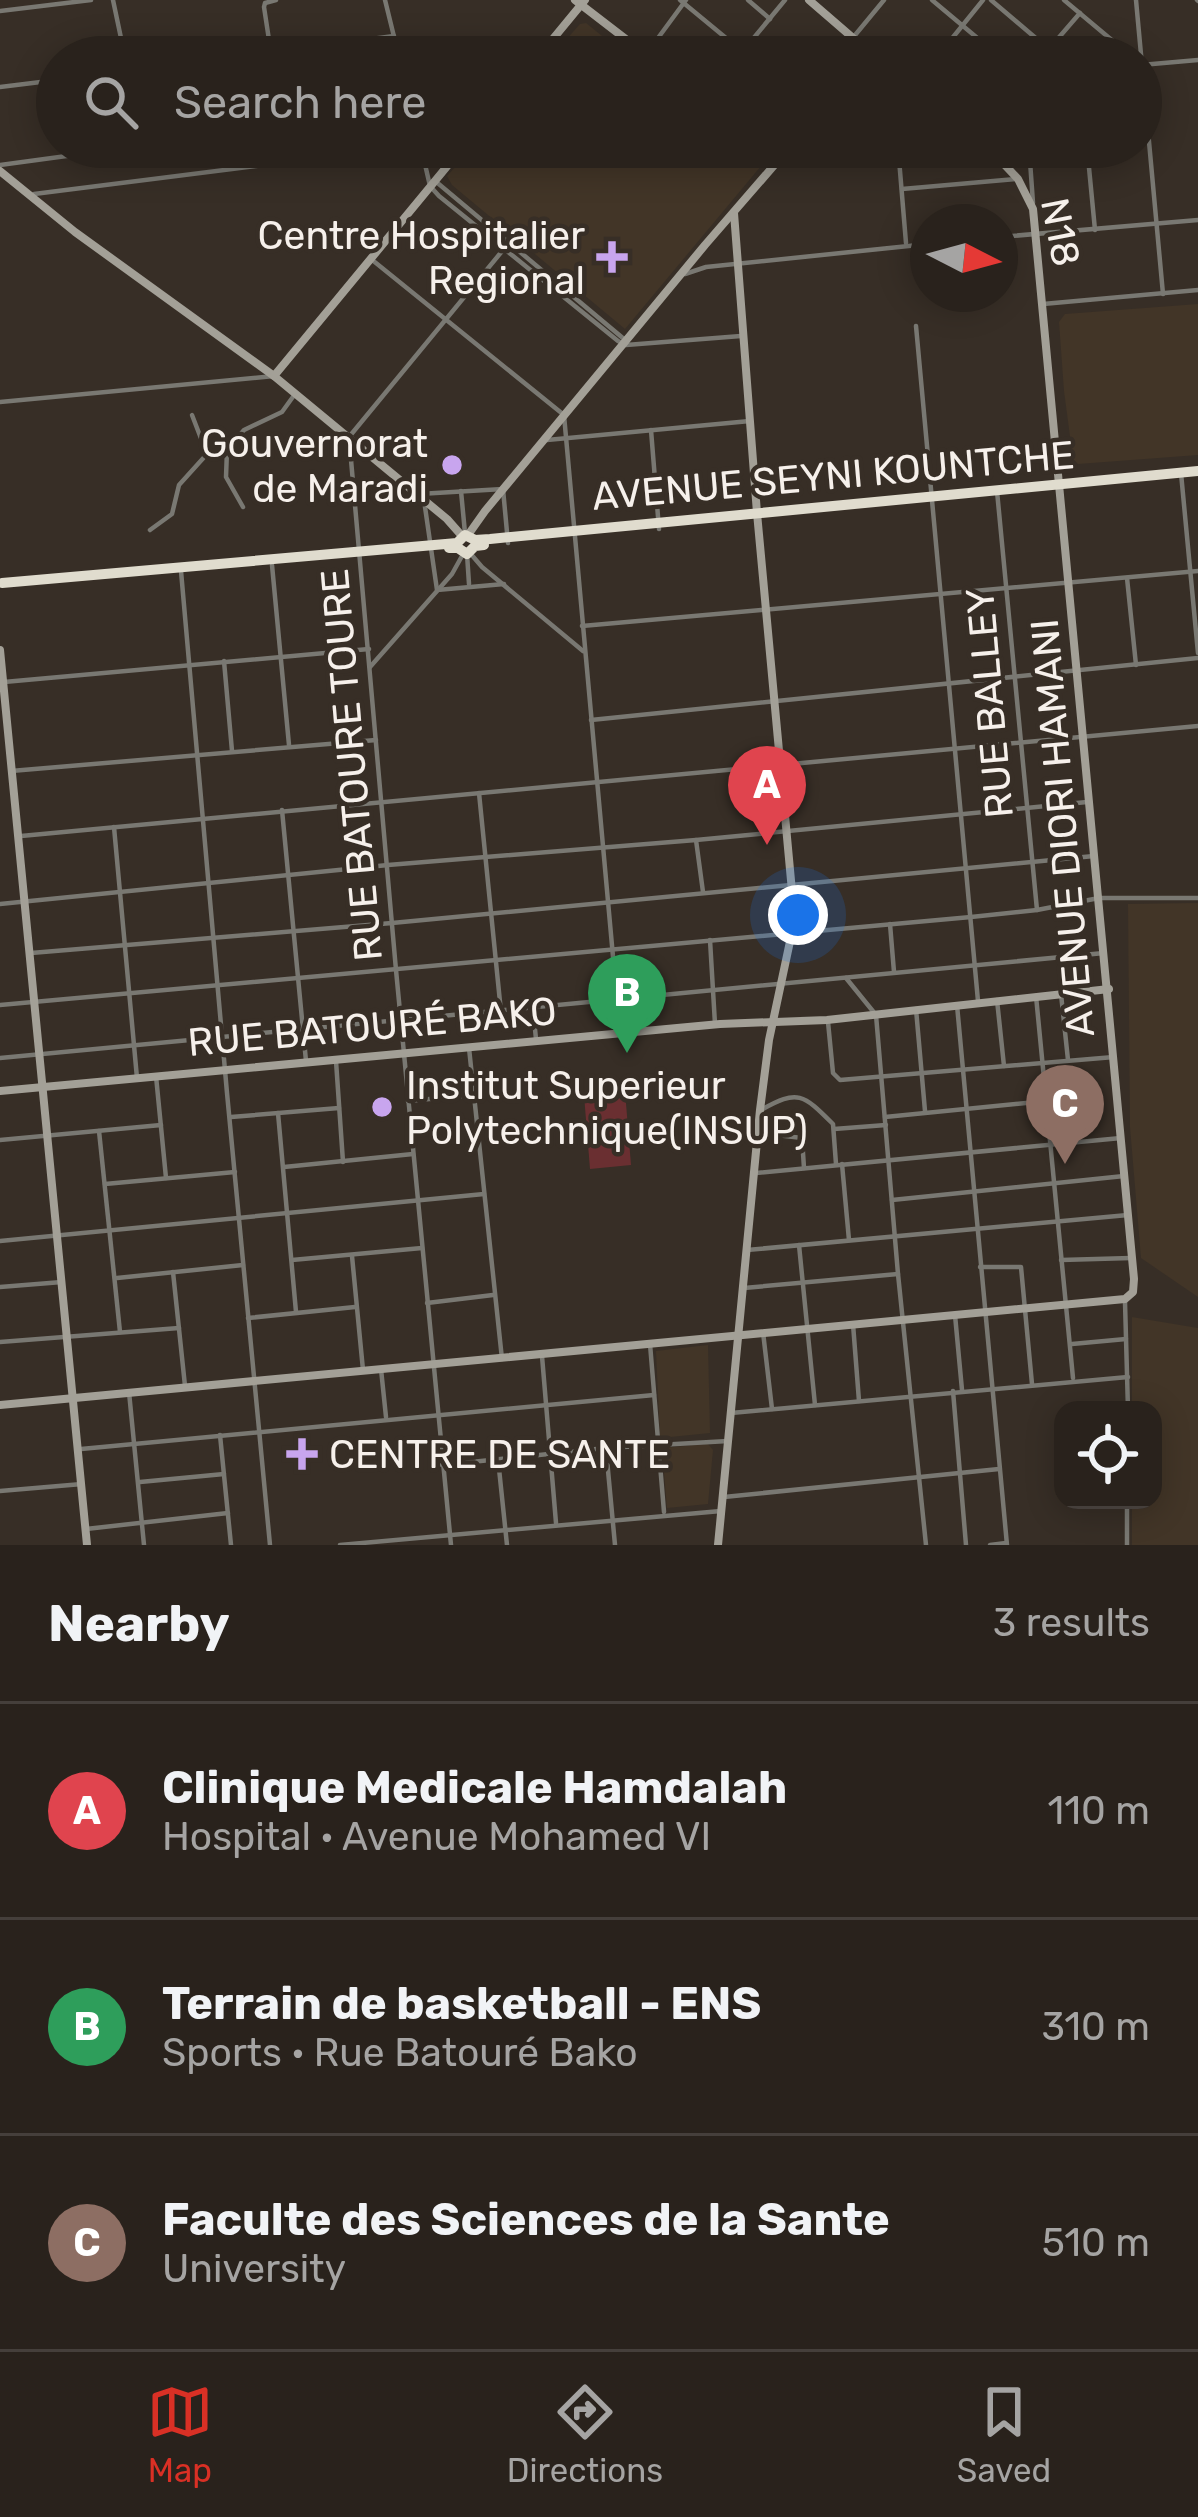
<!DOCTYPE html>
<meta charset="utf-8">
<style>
body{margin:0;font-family:Rubik,sans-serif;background:#312a25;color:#f1f3f6}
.controls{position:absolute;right:36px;bottom:36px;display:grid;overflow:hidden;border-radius:24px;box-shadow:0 6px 30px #0003}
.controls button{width:108px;height:108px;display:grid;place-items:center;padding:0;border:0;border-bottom:3px solid #453f3b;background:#29221c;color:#f1f3f6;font:60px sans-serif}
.compass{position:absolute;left:910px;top:204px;width:108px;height:108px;border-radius:50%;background:#29221c;box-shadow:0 6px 30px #0003;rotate:96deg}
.you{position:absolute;left:798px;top:915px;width:42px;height:42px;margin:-30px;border:9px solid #fff;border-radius:50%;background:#1a73e8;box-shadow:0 0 0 18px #1a73e833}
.badge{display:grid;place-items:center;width:78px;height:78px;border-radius:50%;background:#d93025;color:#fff;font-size:39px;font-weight:700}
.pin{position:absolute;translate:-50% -99px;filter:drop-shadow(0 3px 6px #0008)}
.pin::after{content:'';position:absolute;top:63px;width:42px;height:36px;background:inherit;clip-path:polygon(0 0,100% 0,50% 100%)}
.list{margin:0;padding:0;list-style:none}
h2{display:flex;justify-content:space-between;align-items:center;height:156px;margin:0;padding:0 48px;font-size:51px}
h2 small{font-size:39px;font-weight:400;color:#a5a4a3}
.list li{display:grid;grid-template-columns:78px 1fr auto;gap:36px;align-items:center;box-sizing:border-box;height:216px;padding:0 48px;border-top:3px solid #453f3b}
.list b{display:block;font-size:45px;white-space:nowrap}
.list p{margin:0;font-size:39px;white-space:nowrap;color:#a5a4a3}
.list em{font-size:39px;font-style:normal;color:#a5a4a3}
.icon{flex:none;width:66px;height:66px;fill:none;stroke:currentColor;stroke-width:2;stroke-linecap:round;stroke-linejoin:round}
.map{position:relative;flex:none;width:1198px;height:1545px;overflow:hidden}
.search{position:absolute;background:#29221c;box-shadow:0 6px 30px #0003;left:36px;right:36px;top:36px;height:132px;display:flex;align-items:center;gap:30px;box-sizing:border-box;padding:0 42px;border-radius:66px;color:#a5a4a3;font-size:45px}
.sheet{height:804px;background:#29221c}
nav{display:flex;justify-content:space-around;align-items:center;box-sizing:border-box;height:168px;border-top:3px solid #453f3b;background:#29221c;font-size:33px;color:#a5a4a3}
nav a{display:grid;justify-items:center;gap:6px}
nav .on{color:#d93025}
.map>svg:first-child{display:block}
.built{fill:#423527}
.green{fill:#6a2f31}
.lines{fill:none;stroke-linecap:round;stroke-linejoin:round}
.street{stroke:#797872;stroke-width:4.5}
.secondary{stroke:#a3a097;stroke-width:8}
.highway{stroke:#e0dcce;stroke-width:10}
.poi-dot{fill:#c8a5ee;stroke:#372e26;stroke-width:4.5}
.labels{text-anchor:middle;stroke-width:9;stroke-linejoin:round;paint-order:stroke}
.street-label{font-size:39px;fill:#f6f0eb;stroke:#372e26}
.poi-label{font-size:39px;fill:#f6f0eb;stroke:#372e26;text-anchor:end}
</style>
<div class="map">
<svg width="1198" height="1545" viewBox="0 0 1198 1545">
<rect width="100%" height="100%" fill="#372e26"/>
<g class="built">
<polygon points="586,23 628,57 551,57 580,24"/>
<polygon points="473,147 737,147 761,166 625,329 452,185 447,176"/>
<polygon points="1198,304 1198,455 1078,464 1073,459 1064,391 1059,322 1065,314"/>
<polygon points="1198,903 1198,1297 1141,1258 1130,1127 1128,904"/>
<polygon points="1132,1317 1198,1328 1198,1545 1132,1545 1132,1500 1153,1500 1153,1410 1132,1410"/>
<polygon points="708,1345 710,1433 660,1438 656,1351"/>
<polygon points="708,1444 713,1450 708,1504 667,1508 662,1448"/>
</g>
<polygon class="green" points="625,1091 631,1165 590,1169 584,1095"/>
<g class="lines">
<g class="street">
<polyline points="113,0 125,57"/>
<polyline points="385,0 399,57"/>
<polyline points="680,0 749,57"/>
<polyline points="748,0 770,19"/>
<polyline points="932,0 1000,57"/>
<polyline points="991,0 1058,57"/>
<polyline points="1064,0 1132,57"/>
<polyline points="1136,0 1163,294"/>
<polyline points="1197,0 1198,1"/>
<polyline points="0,11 91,0"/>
<polyline points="271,53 264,7 265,3 276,0"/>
<polyline points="647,53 686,0"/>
<polyline points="236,57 394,36"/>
<polyline points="738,57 785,0"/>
<polyline points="837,57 884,0"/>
<polyline points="937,57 983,0"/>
<polyline points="1042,57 1080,13"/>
<polyline points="1141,65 1198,60"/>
<polyline points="0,87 57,80"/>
<polyline points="280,147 282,163"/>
<polyline points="421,147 430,186 439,196 618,341 626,345 741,336"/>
<polyline points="898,147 906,243"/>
<polyline points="1029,147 1033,203"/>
<polyline points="1087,147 1095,230"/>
<polyline points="0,165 133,147"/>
<polyline points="434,180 624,339"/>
<polyline points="902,189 1016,179"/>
<polyline points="34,194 408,147"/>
<polyline points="1000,237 1198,220"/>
<polyline points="371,259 564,415 620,1034"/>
<polyline points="685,274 706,267 928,244"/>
<polyline points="1043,304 1198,290"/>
<polyline points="916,326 978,1001"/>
<polyline points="0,402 274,376"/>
<polyline points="192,415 207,454 227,450"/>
<polyline points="651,430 659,529"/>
<polyline points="547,440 750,421"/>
<polyline points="1181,473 1198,653"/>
<polyline points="461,491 465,533"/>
<polyline points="997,491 1037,910"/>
<polyline points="419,494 503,489 508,543"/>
<polyline points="424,500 437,590 504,584"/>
<polyline points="243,507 226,477 227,450 244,430 282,412 295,394"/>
<polyline points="150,530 172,514 179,485 207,454"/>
<polyline points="470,553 482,567 583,651"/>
<polyline points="467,554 469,584"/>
<polyline points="272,565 289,745"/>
<polyline points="181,571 227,1093 270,1545"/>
<polyline points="1127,578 1136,665"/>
<polyline points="582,626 1198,571"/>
<polyline points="224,661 232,751"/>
<polyline points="370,667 452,574 462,556"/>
<polyline points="4,682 369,649"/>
<polyline points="591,720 1198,658"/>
<polyline points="11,771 376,740"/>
<polyline points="479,793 501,1012"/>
<polyline points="282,810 306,1061"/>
<polyline points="114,827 137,1078"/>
<polyline points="21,836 1198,726"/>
<polyline points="696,840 703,892"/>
<polyline points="0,904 388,865 696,840 1087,802"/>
<polyline points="890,924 894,972"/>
<polyline points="710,940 715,1024"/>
<polyline points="31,953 392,923 1094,856"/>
<polyline points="846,978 876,1015 898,1274 926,1545"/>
<polyline points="1061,994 1068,1060"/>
<polyline points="1036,996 1073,1378"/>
<polyline points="997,1000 1004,1066"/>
<polyline points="0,1005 971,917 1037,910 1099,898 1198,898"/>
<polyline points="957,1005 1007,1545"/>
<polyline points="533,1009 536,1039"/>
<polyline points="916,1009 925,1111"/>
<polyline points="828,1022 833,1073 840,1080 1114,1057"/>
<polyline points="469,1048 502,1359"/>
<polyline points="0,1058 1104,953"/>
<polyline points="336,1061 343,1162"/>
<polyline points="156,1076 166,1178"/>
<polyline points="408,1101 473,1095"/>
<path d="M761 1110C798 1089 803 1094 833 1124L836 1164"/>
<polyline points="278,1113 296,1312"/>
<polyline points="231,1117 339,1108"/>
<polyline points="885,1117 1046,1101"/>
<polyline points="834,1129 886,1125"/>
<polyline points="99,1131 120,1332"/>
<polyline points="760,1133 802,1138 804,1168"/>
<polyline points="0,1140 161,1125"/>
<polyline points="842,1164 849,1240"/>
<polyline points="284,1167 413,1154"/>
<polyline points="756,1173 1121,1138"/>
<polyline points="105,1184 235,1172"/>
<polyline points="892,1200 1124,1176"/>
<polyline points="0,1241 484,1194"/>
<polyline points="799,1245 815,1405"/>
<polyline points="747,1250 1128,1215"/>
<polyline points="352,1256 363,1370"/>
<polyline points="292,1260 422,1248"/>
<polyline points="1061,1260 1131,1258"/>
<polyline points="980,1267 1021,1267 1032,1384"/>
<polyline points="173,1272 185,1386"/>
<polyline points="117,1278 243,1265"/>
<polyline points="0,1287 62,1282"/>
<polyline points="744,1288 898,1274"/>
<polyline points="1125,1302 1128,1410"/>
<polyline points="427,1303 493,1295"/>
<polyline points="955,1315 962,1390"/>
<polyline points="248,1318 355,1307"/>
<polyline points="853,1324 859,1401"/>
<polyline points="763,1332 772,1409"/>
<polyline points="0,1342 179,1328"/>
<polyline points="650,1344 664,1512"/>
<polyline points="1072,1344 1126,1339"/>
<polyline points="542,1356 556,1523"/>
<polyline points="381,1369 386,1417"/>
<polyline points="953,1391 966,1545"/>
<polyline points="129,1392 144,1545"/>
<polyline points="731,1413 1128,1377"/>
<polyline points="220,1435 231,1545"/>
<polyline points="81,1449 654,1395"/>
<polyline points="606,1449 615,1545"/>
<polyline points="498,1459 507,1545"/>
<polyline points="442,1465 606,1448 728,1441"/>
<polyline points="140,1482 224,1474"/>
<polyline points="0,1491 82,1484"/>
<polyline points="724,1497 999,1469"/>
<polyline points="86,1529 228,1513"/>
<polyline points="340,1545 721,1511"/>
<polyline points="451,1545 396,970 349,437 503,250"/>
<polyline points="990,1545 1006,1543"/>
<polyline points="1127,1545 1127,1500"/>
</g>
<g class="secondary">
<polyline points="575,0 649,57"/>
<polyline points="809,0 875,57"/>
<polyline points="538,57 585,0"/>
<polyline points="755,147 773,164"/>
<polyline points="0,171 75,232 274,376 447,519 462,536"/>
<polyline points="274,376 463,147"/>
<polyline points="468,535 485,511 705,245 790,147"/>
<polyline points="0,650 87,1545"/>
<polyline points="0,1091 720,1024 827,1020 1109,989"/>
<polyline points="0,1405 1125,1299 1133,1292 1134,1279 1033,209 1018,179 988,147"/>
<polyline points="718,1545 760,1110 769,1040 792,932 793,902 757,513 734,213"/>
</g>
<g class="highway">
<polyline points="449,548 458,548 467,554 475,546 484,545"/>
<polyline points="2,583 457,543 465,535 475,540 490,539 1198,471"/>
</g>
</g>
<g class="poi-dot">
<path d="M606 239h12v12h12v12h-12v12h-12v-12h-12v-12h12z"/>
<circle cx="452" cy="465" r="12"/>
<circle cx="382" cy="1107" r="12"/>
<path d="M296 1436h12v12h12v12h-12v12h-12v-12h-12v-12h12z"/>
</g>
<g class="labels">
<g class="street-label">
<text transform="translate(1061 232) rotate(79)" y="14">N18</text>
<text transform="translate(833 475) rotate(-5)" y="14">AVENUE SEYNI KOUNTCHE</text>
<text transform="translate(989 703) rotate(-95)" y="14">RUE BALLEY</text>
<text transform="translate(351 765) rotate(-95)" y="14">RUE BATOURE TOURE</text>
<text transform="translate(1062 828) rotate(-95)" y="14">AVENUE DIORI HAMANI</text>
<text transform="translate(372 1026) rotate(-5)" y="14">RUE BATOURÉ BAKO</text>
</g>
<g class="poi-label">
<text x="585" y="249">Centre Hospitalier<tspan x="585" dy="45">Regional</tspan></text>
<text x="428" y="457">Gouvernorat<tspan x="428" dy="45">de Maradi</tspan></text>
<text x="406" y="1099" text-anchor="start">Institut Superieur<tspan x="406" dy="45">Polytechnique(INSUP)</tspan></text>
<text x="329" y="1468" text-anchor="start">CENTRE DE SANTE</text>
</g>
</g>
</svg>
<div class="controls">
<button><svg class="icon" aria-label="locate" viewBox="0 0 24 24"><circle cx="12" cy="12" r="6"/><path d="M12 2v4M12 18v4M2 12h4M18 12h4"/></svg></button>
</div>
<svg class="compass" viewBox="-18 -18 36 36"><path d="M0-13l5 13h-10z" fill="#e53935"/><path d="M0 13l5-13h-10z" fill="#a5a4a3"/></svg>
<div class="you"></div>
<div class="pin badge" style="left:767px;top:845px;background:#e0444e">A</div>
<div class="pin badge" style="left:627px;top:1053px;background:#2e9e5b">B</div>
<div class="pin badge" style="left:1065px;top:1164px;background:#8d6e63">C</div>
<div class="search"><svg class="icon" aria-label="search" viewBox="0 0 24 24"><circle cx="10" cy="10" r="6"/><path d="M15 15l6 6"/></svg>Search here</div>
</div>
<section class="sheet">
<h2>Nearby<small>3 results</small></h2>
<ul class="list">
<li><span class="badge" style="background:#e0444e">A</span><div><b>Clinique Medicale Hamdalah</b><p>Hospital · Avenue Mohamed VI</p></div><em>110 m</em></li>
<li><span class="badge" style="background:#2e9e5b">B</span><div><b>Terrain de basketball - ENS</b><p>Sports · Rue Batouré Bako</p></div><em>310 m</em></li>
<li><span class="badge" style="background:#8d6e63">C</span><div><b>Faculte des Sciences de la Sante</b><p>University</p></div><em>510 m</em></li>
</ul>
</section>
<nav>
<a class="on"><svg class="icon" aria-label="map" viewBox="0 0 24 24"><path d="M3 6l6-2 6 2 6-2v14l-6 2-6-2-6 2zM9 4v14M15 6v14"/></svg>Map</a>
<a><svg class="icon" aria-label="directions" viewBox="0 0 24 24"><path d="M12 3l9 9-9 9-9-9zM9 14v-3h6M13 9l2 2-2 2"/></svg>Directions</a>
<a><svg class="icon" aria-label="saved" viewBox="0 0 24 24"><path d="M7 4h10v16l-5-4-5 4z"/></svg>Saved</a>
</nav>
